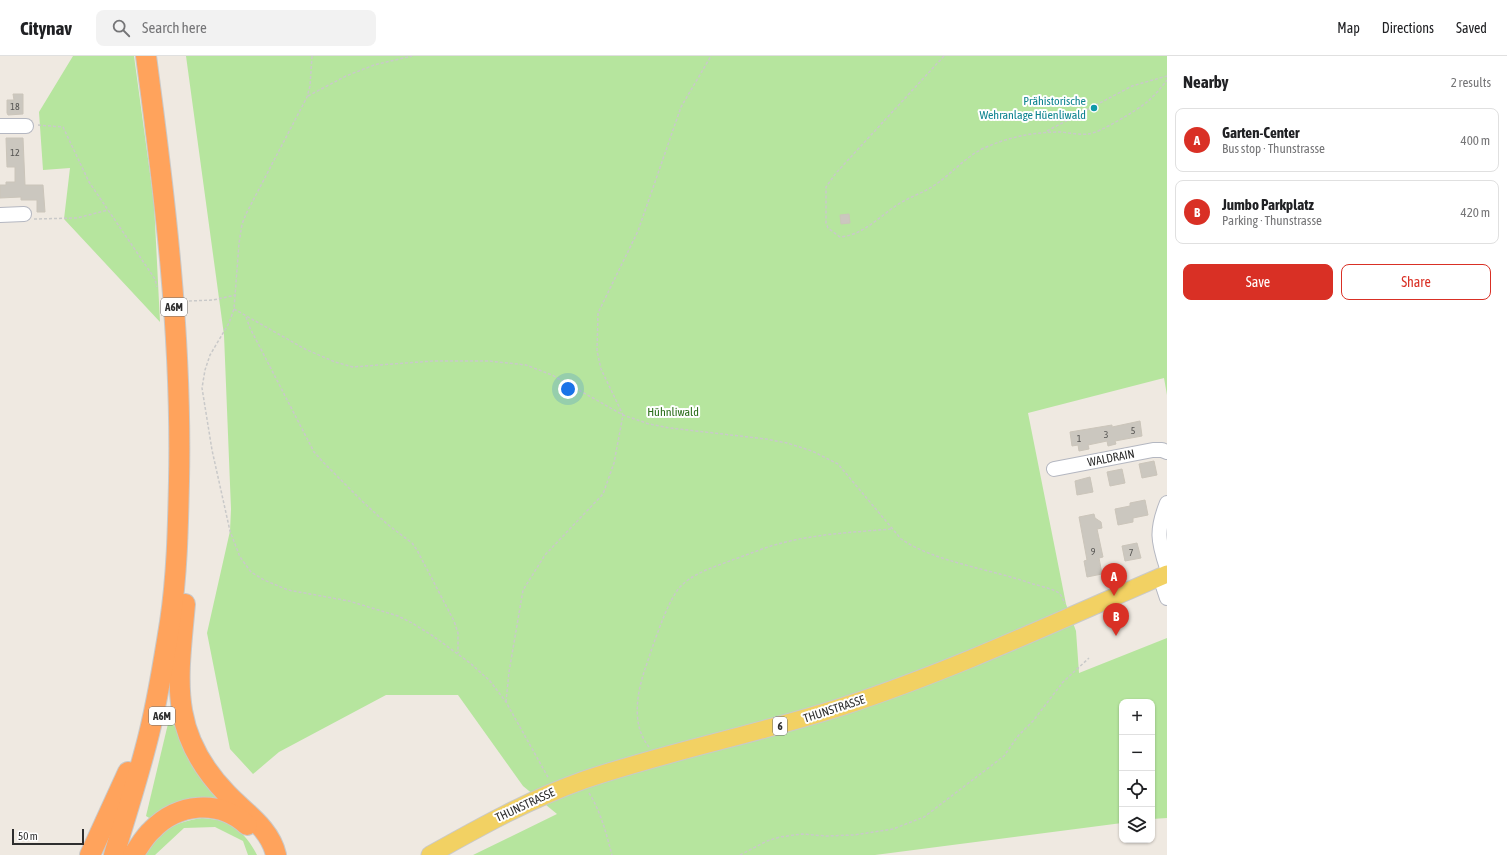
<!DOCTYPE html>
<meta charset="utf-8">
<style>
body{margin:0;font-family:"Asap Condensed",sans-serif;background:#f2f2f2;color:#202124}
.controls{position:absolute;right:12px;bottom:12px;display:grid;overflow:hidden;border-radius:8px;box-shadow:0 1px 3px #0004}
.controls button{width:36px;height:36px;display:grid;place-items:center;padding:0;border:0;border-bottom:1px solid #e0e0e0;background:#fff;color:#202124;font:20px sans-serif}
.scale{position:absolute;left:12px;bottom:10px;width:72px;box-sizing:border-box;padding-left:4px;border:2px solid #2e2e2e;border-top:0;font-size:11px;line-height:14px;white-space:nowrap;color:#2e2e2e;-webkit-text-stroke:3px #fff;paint-order:stroke}
.you{position:absolute;left:568px;top:333px;width:14px;height:14px;margin:-10px;border:3px solid #fff;border-radius:50%;background:#1a73e8;box-shadow:0 0 0 6px #1a73e833}
.badge{display:grid;place-items:center;width:26px;height:26px;border-radius:50%;background:#d93025;color:#fff;font-size:13px;font-weight:700}
.pin{position:absolute;translate:-50% -33px;filter:drop-shadow(0 1px 2px #0008)}
.pin::after{content:'';position:absolute;top:21px;width:14px;height:12px;background:inherit;clip-path:polygon(0 0,100% 0,50% 100%)}
.list{margin:0;padding:0;list-style:none}
h2{display:flex;justify-content:space-between;align-items:center;height:52px;margin:0;padding:0 16px;font-size:17px}
h2 small{font-size:13px;font-weight:400;color:#757577}
.list li{display:grid;grid-template-columns:26px 1fr auto;gap:12px;align-items:center;box-sizing:border-box;height:64px;margin:0 8px 8px;padding:0 8px;border:1px solid #e0e0e0;border-radius:8px}
.list b{display:block;font-size:15px;white-space:nowrap}
.list p{margin:0;font-size:13px;white-space:nowrap;color:#757577}
.list em{font-size:13px;font-style:normal;color:#757577}
.actions{display:flex;gap:8px;padding:12px 16px}
.actions a{flex:1;padding:9px 0;border:1px solid #d93025;border-radius:8px;text-align:center;font-size:14px;color:#d93025}
.actions .main{background:#d93025;color:#fff}
.icon{flex:none;width:22px;height:22px;fill:none;stroke:currentColor;stroke-width:2;stroke-linecap:round;stroke-linejoin:round}
.map{position:relative;flex:none;width:1167px;height:799px;overflow:hidden}
header{display:flex;align-items:center;gap:24px;box-sizing:border-box;height:56px;padding:0 20px;background:#fff;border-bottom:1px solid #e0e0e0}
header strong{font-size:19px}
nav{display:flex;gap:22px;margin-inline-start:auto;font-size:14px}
.search{width:280px;height:36px;background:#f2f2f2;display:flex;align-items:center;gap:10px;box-sizing:border-box;padding:0 14px;border-radius:8px;color:#757577;font-size:15px}
main{display:flex}
aside{flex:1;background:#fff}
.map>svg:first-child{display:block}
.green{fill:#b6e59e}
.building{fill:#cbc7bf;stroke:#cbc5ba}
.lines{fill:none;stroke-linecap:round;stroke-linejoin:round}
.minor-casing{stroke:#b4b7c1;stroke-width:16}
.major-casing{stroke:#c9c9c9;stroke-width:19}
.highway-casing{stroke:#c9c9c9;stroke-width:22}
.path{stroke:#c9c9c9;stroke-width:1.5;stroke-dasharray:3 2;stroke-linecap:butt}
.minor{stroke:#fff;stroke-width:14}
.major{stroke:#f2d163;stroke-width:17}
.highway{stroke:#ffa35c;stroke-width:20}
.culture-dot{fill:#0f9aa8;stroke:#fff;stroke-width:1.5}
.labels{text-anchor:middle;stroke-width:4;stroke-linejoin:round;paint-order:stroke}
.number-label{font-size:10px;fill:#555452}
.shield{fill:#fff;stroke:#6d6d6d;stroke-width:1}
.shield-label{font-size:11px;font-weight:bold;fill:#2e2e2e}
.culture-label{font-size:12px;fill:#0d838f;stroke:#fff;text-anchor:end}
.park-label{font-size:12px;fill:#2c6e1b;stroke:#fff}
.street-label{font-size:12px;fill:#2e2e2e;stroke:#fff}
</style>
<header>
<strong>Citynav</strong>
<div class="search"><svg class="icon" aria-label="search" viewBox="0 0 24 24"><circle cx="10" cy="10" r="6"/><path d="M15 15l6 6"/></svg>Search here</div>
<nav><a>Map</a><a>Directions</a><a>Saved</a></nav>
</header>
<main>
<div class="map">
<svg width="1167" height="799" viewBox="0 0 1167 799">
<rect width="100%" height="100%" fill="#efe9e1"/>
<g class="green">
<polygon points="73,0 134,0 154,147 160,266 64,163 70,112 43,114 39,56"/>
<polygon points="186,0 1167,0 1167,339 1164,322 1028,357 1066,548 1076,575 1079,617 1167,582 1167,762 1152,763 1152,646 1122,646 1122,767 875,799 473,799 557,758 523,730 458,639 386,639 279,696 253,718 230,693 207,577 230,475 231,453 224,279"/>
<polygon points="172,651 233,748 154,765 146,760"/>
<path d="M202 762C209 763 218 763 224 766 240 772 250 785 257 799H248L243 785 215 771 184 772 155 799H145C158 774 176 766 202 762Z"/>
</g>
<g class="building">
<polygon points="13,38 23,38 23,58 8,59 7,57 7,44 14,44"/>
<polygon points="6,82 23,82 25,129 43,129 45,156 37,156 37,144 21,144 21,141 0,142 0,129 6,129 6,126 15,126 15,111 7,111"/>
<polygon points="849,158 850,167 841,168 840,159"/>
<polygon points="1140,365 1142,380 1115,385 1116,388 1108,390 1107,385 1088,389 1089,393 1079,395 1078,389 1072,390 1070,376 1112,369 1112,371"/>
<polygon points="1154,405 1157,419 1142,422 1139,408"/>
<polygon points="1122,413 1125,427 1110,430 1107,416"/>
<polygon points="1090,421 1093,436 1077,439 1075,425"/>
<polygon points="1145,444 1148,459 1133,462 1133,466 1118,469 1115,453 1130,450 1130,447"/>
<polygon points="1094,458 1095,462 1101,466 1102,472 1097,473 1103,501 1099,502 1102,518 1087,521 1084,505 1087,504 1079,461"/>
<polygon points="1137,487 1141,502 1125,505 1122,490"/>
</g>
<g class="lines">
<g class="minor-casing">
<g id="minor">
<polyline points="0,70 26,70"/>
<polyline points="0,159 24,158"/>
<polyline points="1054,413 1153,394 1162,394 1167,396"/>
<path d="M1167 447C1156 474 1158 485 1167 512"/>
<polyline points="1160,521 1167,542"/>
</g>
</g>
<g class="major-casing">
<path id="major" d="M430 799C480 771 530 743 584 724 669 695 758 678 844 650 954 614 1060 564 1167 518"/>
</g>
<g class="highway-casing">
<g id="highway">
<path d="M185 548C178 625 168 677 227 738 245 757 270 772 276 799"/>
<polyline points="90,799 128,716"/>
<path d="M114 799C126 759 139 719 149 678 158 642 164 604 170 566 177 520 178 472 179 425 182 282 165 141 146 0"/>
<path d="M133 799C139 791 144 781 152 774 178 747 219 743 247 769"/>
</g>
</g>
<g class="path">
<polyline points="312,0 310,30 307,41 246,158 242,168 239,187 234,253 229,267 210,299 205,314 202,332 212,394 230,475 240,501 251,516 264,524 288,534 349,545 398,560 412,567 433,580 470,607 490,625 506,646 549,723"/>
<path d="M944 0 836 117 826 131V167L828 172 840 181C865 179 881 158 902 146 914 139 928 135 939 126 954 115 966 101 982 93 1008 81 1033 76 1061 76 1070 77 1081 79 1088 78 1100 77 1137 54 1147 46 1154 40 1161 32 1167 24"/>
<polyline points="308,40 346,20 374,9 412,0"/>
<polyline points="38,69 63,71 89,126 155,223 157,231"/>
<polyline points="1047,75 1132,30 1167,20"/>
<polyline points="34,163 77,162 108,154"/>
<polyline points="189,245 213,244 236,239"/>
<path d="M234 253 305 293 335 306 353 311 433 305H489L526 309 552 319 623 359 649 368 670 372 766 383 787 387 812 395 838 408 901 483C935 506 990 513 1030 527 1039 530 1051 532 1059 537 1062 540 1063 544 1065 548"/>
<polyline points="246,261 250,272 314,396 323,406 363,446 387,468 412,487 417,494 454,565 458,577 458,597"/>
<polyline points="506,646 509,616 523,534 545,499 603,438 614,407 623,359 601,313 597,295 598,257 638,175 681,51 711,0"/>
<path d="M649 691C631 669 637 637 645 613 652 593 667 544 681 530 695 516 715 511 732 504 747 499 763 492 778 488 814 478 855 476 892 473"/>
<path d="M589 737C601 756 606 777 612 799"/>
<polyline points="740,799 767,785 780,781 802,778 826,780 854,779 893,773 924,761 1004,700 1018,680 1033,665 1063,626 1089,602"/>
</g>
<use href="#minor" class="minor"/>
<use href="#major" class="major"/>
<use href="#highway" class="highway"/>
</g>
<circle class="culture-dot" cx="1094" cy="52" r="4"/>
<g class="labels">
<g class="number-label">
<text x="15" y="54">18</text>
<text x="15" y="100">12</text>
<text x="1133" y="378">5</text>
<text x="1106" y="382">3</text>
<text x="1079" y="386">1</text>
<text x="1093" y="499">9</text>
<text x="1131" y="500">7</text>
</g>
<g class="shield">
<rect x="161" y="242" width="26" height="18" rx="3"/>
<rect x="149" y="651" width="26" height="18" rx="3"/>
<rect x="773" y="661" width="14" height="18" rx="3"/>
</g>
<g class="shield-label">
<text x="174" y="255">A6M</text>
<text x="162" y="664">A6M</text>
<text x="780" y="674">6</text>
</g>
<g class="culture-label">
<text x="1086" y="49">Prähistorische<tspan x="1086" dy="14">Wehranlage Hüenliwald</tspan></text>
</g>
<g class="park-label">
<text x="673" y="360">Hühnliwald</text>
</g>
<g class="street-label">
<text transform="translate(1111 402) rotate(-11)" y="4">WALDRAIN</text>
<text transform="translate(834 653) rotate(-18)" y="4">THUNSTRASSE</text>
<text transform="translate(525 749) rotate(-25)" y="4">THUNSTRASSE</text>
</g>
</g>
</svg>
<div class="controls">
<button>+</button>
<button>−</button>
<button><svg class="icon" aria-label="locate" viewBox="0 0 24 24"><circle cx="12" cy="12" r="6"/><path d="M12 2v4M12 18v4M2 12h4M18 12h4"/></svg></button>
<button><svg class="icon" aria-label="layers" viewBox="0 0 24 24"><path d="M12 4l9 5-9 5-9-5zM3 14l9 5 9-5"/></svg></button>
</div>
<div class="scale">50 m</div>
<div class="you"></div>
<div class="pin badge" style="left:1114px;top:540px">A</div>
<div class="pin badge" style="left:1116px;top:580px">B</div>
</div>
<aside>
<h2>Nearby<small>2 results</small></h2>
<ul class="list">
<li><span class="badge">A</span><div><b>Garten-Center</b><p>Bus stop · Thunstrasse</p></div><em>400 m</em></li>
<li><span class="badge">B</span><div><b>Jumbo Parkplatz</b><p>Parking · Thunstrasse</p></div><em>420 m</em></li>
</ul>
<div class="actions"><a class="main">Save</a><a>Share</a></div>
</aside>
</main>
